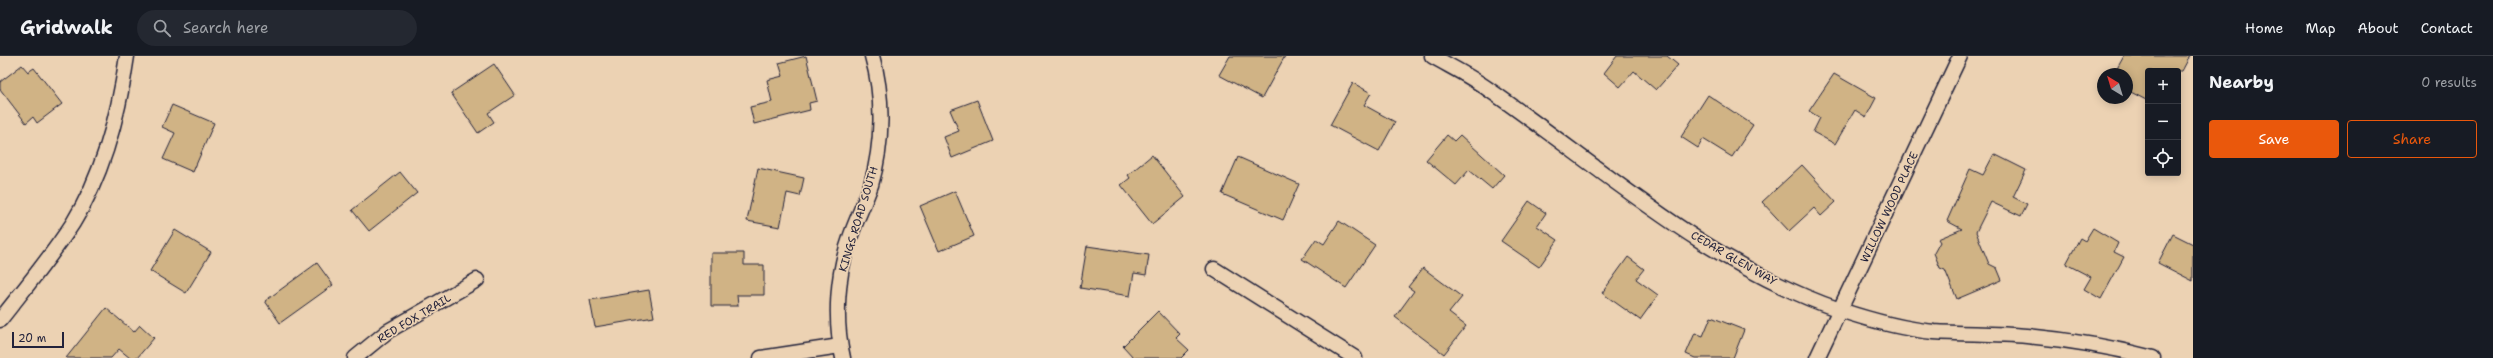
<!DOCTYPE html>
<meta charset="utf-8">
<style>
body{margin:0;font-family:"Shantell Sans",sans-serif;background:#242831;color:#f1f3f6}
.controls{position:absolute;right:12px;top:12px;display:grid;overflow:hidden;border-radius:4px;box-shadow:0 2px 10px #0003}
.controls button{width:36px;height:36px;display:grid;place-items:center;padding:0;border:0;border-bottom:1px solid #363941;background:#171b24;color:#f1f3f6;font:20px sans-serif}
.compass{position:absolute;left:2097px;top:12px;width:36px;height:36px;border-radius:50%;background:#171b24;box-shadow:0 2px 10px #0003;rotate:322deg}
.scale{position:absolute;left:12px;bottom:10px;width:52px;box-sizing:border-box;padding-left:4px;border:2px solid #22223b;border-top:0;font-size:11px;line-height:14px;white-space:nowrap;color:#22223b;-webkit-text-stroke:3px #ecd2b3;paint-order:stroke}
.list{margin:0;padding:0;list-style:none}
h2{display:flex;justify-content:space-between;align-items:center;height:52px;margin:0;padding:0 16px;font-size:17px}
h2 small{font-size:13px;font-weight:400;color:#9ea1a6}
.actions{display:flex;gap:8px;padding:12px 16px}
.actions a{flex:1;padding:9px 0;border:1px solid #ea580c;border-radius:4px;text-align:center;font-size:14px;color:#ea580c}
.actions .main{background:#ea580c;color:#fff}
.icon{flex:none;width:22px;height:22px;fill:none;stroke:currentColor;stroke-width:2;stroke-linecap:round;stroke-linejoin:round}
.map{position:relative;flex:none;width:2193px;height:302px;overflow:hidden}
header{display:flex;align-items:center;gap:24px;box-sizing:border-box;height:56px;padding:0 20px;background:#171b24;border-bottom:1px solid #363941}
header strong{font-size:19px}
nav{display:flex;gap:22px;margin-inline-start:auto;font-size:14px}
.search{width:280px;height:36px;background:#242831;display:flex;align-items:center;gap:10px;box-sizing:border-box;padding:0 14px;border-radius:22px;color:#9ea1a6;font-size:15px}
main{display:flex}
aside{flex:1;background:#171b24}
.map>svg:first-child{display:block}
.building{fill:#d0b385;stroke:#22223b}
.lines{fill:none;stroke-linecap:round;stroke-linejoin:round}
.street-casing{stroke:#22223b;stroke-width:17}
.street{stroke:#ecd2b3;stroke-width:14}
.labels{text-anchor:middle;stroke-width:3.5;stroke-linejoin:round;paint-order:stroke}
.street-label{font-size:11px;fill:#22223b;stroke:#ecd2b3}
</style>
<header>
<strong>Gridwalk</strong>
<div class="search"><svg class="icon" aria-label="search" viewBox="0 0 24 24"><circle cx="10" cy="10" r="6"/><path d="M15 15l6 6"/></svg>Search here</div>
<nav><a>Home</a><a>Map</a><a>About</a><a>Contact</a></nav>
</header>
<main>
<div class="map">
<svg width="2193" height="302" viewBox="0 0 2193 302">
<rect width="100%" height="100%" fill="#ecd2b3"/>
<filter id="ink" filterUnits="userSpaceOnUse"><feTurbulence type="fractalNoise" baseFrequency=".025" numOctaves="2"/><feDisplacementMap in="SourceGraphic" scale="8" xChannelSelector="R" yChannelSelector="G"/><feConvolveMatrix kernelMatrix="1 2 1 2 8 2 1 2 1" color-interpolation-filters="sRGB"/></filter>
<g filter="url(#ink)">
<g class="building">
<polygon points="806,0 817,45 809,47 810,54 754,68 750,51 772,46 767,24 783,20 779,7"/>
<polygon points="1230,0 1285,0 1262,42 1219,19"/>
<polygon points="1617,0 1667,0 1678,9 1656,34 1634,15 1620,31 1604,17"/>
<polygon points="2124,0 2190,0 2182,15 2148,15 2148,45 2127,34 2127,18 2114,18"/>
<polygon points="494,8 515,39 488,57 494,66 478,77 451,37"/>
<polygon points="22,9 28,16 34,12 62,48 37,67 33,61 26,67 0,33 0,26"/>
<polygon points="1834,18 1876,42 1866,61 1855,54 1835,88 1813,76 1820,62 1809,55"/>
<polygon points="1353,27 1371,37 1364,49 1395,66 1379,95 1330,69"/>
<polygon points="1708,39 1753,69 1732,101 1703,83 1698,92 1681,81"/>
<polygon points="977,44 993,85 952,102 944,81 959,75 950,54"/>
<polygon points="172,49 214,67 193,116 163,103 175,77 162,71"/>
<polygon points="1447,79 1454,85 1460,79 1504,119 1492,133 1469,114 1456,129 1426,104"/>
<polygon points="1994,98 2026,114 2013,141 2027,148 2021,160 1991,146 1976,176 1989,208 1997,212 2002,224 1957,243 1945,214 1940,212 1934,197 1940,186 1938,183 1962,173 1947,165 1970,113 1983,119"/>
<polygon points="1152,99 1185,141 1152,168 1121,129 1130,122 1128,119"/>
<polygon points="1238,101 1299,128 1283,164 1222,138"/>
<polygon points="1802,109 1836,146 1821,160 1814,152 1789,175 1762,146"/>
<polygon points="758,112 804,122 800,140 787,137 780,171 747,165"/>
<polygon points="400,116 417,137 369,175 352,154"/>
<polygon points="955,135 974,180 939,195 920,150"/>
<polygon points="1529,145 1546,157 1537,170 1558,184 1539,211 1501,185"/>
<polygon points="1339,165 1375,189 1346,232 1302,203 1316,183 1324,188"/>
<polygon points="2093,172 2118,187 2114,196 2124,201 2101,243 2084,233 2091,221 2066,208 2080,182 2085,185"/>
<polygon points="175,174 211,196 186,237 150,215"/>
<polygon points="2173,178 2193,188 2193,225 2158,207"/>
<polygon points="1087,190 1149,199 1146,219 1134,217 1130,240 1080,232"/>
<polygon points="711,197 744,197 744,209 764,209 764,239 737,239 738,250 711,250"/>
<polygon points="1628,201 1644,213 1636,223 1658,239 1640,264 1602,237"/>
<polygon points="317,207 333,229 280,267 265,245"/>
<polygon points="1423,212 1462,241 1449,257 1466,270 1444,298 1395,261 1414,235 1408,231"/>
<polygon points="649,234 654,261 595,271 590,244"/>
<polygon points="106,252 134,276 140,269 154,282 137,302 130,302 119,293 111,302 66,302"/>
<polygon points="1158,255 1180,278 1176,282 1189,294 1181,302 1134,302 1123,290"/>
<polygon points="1711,261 1744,274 1733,302 1695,302 1686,298 1695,277 1703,280"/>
</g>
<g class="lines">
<g class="street-casing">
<g id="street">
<path d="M1432 0C1451 11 1470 20 1488 33 1601 111 1708 209 1840 254 1870 264 1903 273 1934 276 1965 278 1996 277 2027 280 2069 284 2112 291 2153 302"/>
<polyline points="1214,213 1355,302"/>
<path d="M0 264C25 232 51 201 73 167 104 117 119 57 127 0"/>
<polyline points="355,302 388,275 477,224"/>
<polyline points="761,302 840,290"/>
<path d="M843 302C834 263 837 217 851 179 857 162 865 146 871 129 883 88 884 41 872 0"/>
<polyline points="1817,302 1960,0"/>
</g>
</g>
<use href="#street" class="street"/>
</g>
</g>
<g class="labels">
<g class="street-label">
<text transform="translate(1889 151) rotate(-65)" y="4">WILLOW WOOD PLACE</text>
<text transform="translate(858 163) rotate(-73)" y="4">KINGS ROAD SOUTH</text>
<text transform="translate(1734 202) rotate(30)" y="4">CEDAR GLEN WAY</text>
<text transform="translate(414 262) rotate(-31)" y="4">RED FOX TRAIL</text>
</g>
</g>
</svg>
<div class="controls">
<button>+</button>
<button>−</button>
<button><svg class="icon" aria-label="locate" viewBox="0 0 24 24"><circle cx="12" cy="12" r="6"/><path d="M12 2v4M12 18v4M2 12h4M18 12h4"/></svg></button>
</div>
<svg class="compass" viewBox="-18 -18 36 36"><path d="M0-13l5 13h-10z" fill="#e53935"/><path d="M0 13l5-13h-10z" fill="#9ea1a6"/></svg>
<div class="scale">20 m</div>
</div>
<aside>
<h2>Nearby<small>0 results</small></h2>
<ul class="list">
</ul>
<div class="actions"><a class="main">Save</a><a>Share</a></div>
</aside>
</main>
